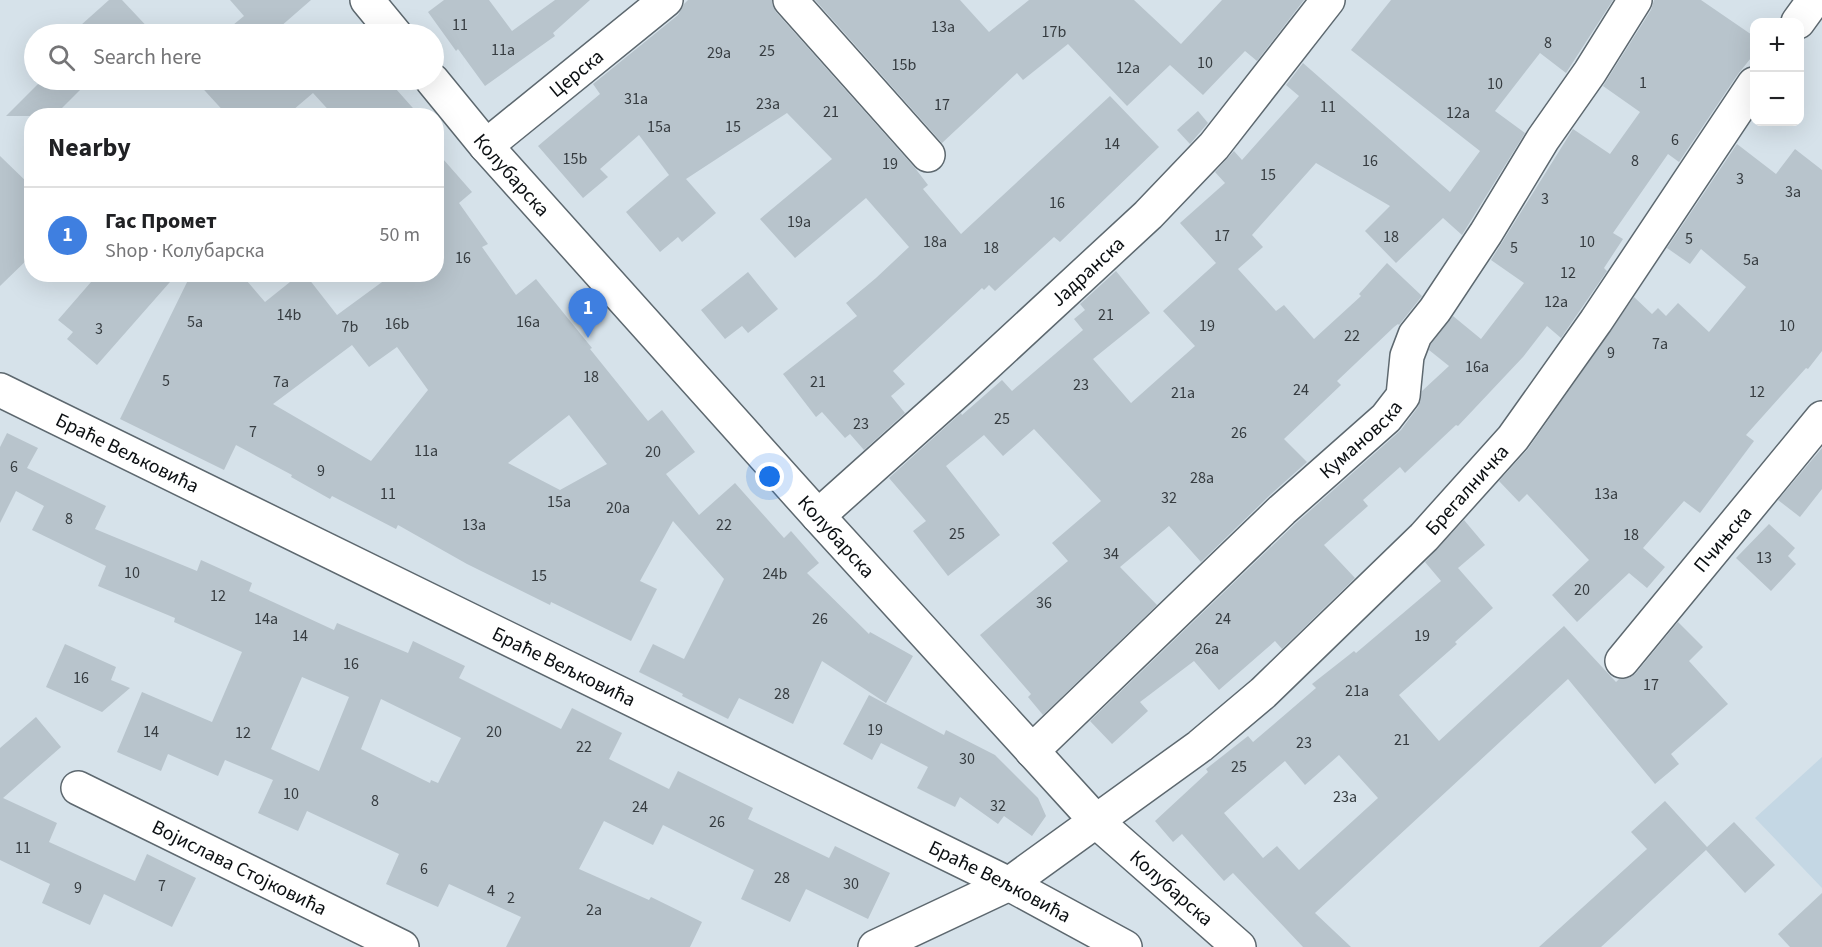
<!DOCTYPE html>
<meta charset="utf-8">
<style>
body{margin:0;font-family:"Source Sans 3",sans-serif;background:#f2f2f2;color:#202124}
.controls{position:absolute;right:18px;top:18px;display:grid;overflow:hidden;border-radius:12px;box-shadow:0 6px 24px #0002}
.controls button{width:54px;height:54px;display:grid;place-items:center;padding:0;border:0;border-bottom:2px solid #e0e0e0;background:#fff;color:#202124;font:30px sans-serif}
.you{position:absolute;left:770px;top:477px;width:21px;height:21px;margin:-15px;border:4px solid #fff;border-radius:50%;background:#1a73e8;box-shadow:0 0 0 9px #1a73e833}
.badge{display:grid;place-items:center;width:39px;height:39px;border-radius:50%;background:#b34d23;color:#fff;font-size:20px;font-weight:700}
.pin{position:absolute;translate:-50% -50px;filter:drop-shadow(0 2px 3px #0008)}
.pin::after{content:'';position:absolute;top:32px;width:21px;height:18px;background:inherit;clip-path:polygon(0 0,100% 0,50% 100%)}
.list{margin:0;padding:0;list-style:none}
h2{display:flex;justify-content:space-between;align-items:center;height:78px;margin:0;padding:0 24px;font-size:26px}
h2 small{font-size:20px;font-weight:400;color:#757577}
.list li{display:grid;grid-template-columns:39px 1fr auto;gap:18px;align-items:center;box-sizing:border-box;height:96px;padding:0 24px;border-top:2px solid #e0e0e0}
.list b{display:block;font-size:22px;white-space:nowrap}
.list p{margin:0;font-size:20px;white-space:nowrap;color:#757577}
.list em{font-size:20px;font-style:normal;color:#757577}
.icon{flex:none;width:33px;height:33px;fill:none;stroke:currentColor;stroke-width:2;stroke-linecap:round;stroke-linejoin:round}
.map{position:relative;flex:none;width:1822px;height:947px;overflow:hidden}
.search{position:absolute;background:#fff;box-shadow:0 6px 24px #0002;left:24px;top:24px;width:420px;height:66px;display:flex;align-items:center;gap:15px;box-sizing:border-box;padding:0 21px;border-radius:33px;color:#757577;font-size:22px}
.panel{position:absolute;background:#fff;box-shadow:0 6px 24px #0002;left:24px;top:108px;width:420px;height:174px;border-radius:24px}
.map>svg:first-child{display:block}
.built{fill:#c4d7e4}
.building{fill:#b8c4cc;fill-rule:evenodd}
.lines{fill:none;stroke-linecap:round;stroke-linejoin:round}
.minor-casing{stroke:#5d686f;stroke-width:36}
.major-casing{stroke:#5d686f;stroke-width:36}
.minor{stroke:#fff;stroke-width:33}
.major{stroke:#fff;stroke-width:33}
.labels{text-anchor:middle;stroke-width:4.5;stroke-linejoin:round;paint-order:stroke}
.number-label{font-size:16px;fill:#363c40}
.street-label{font-size:20px;fill:#0b0f12;stroke:#e3eff7}
</style>
<div class="map">
<svg width="1822" height="947" viewBox="0 0 1822 947">
<rect width="100%" height="100%" fill="#d6e2ea"/>
<polygon class="built" points="1822,757 1822,888 1755,818"/>
<g class="building">
<polygon points="109,0 122,0 154,34 71,34"/>
<polygon points="230,0 311,0 272,34 222,34 244,16"/>
<polygon points="444,0 489,0 512,31 555,0 590,0 553,33 555,36 485,86 458,49 456,51 428,12"/>
<polygon points="688,0 772,0 772,4 776,12 915,168 928,185 923,189 961,234 1110,96 1159,147 1060,242 1054,237 995,291 989,285 984,290 982,288 893,371 905,384 891,396 905,413 864,450 850,434 845,438 822,412 816,417 783,374 857,316 846,303 876,278 909,247 866,198 795,258 760,219 832,159 787,113 686,179 716,213 682,242 678,237 660,252 626,212 669,175 639,135 600,169 608,177 583,198 538,146 600,94 593,84 678,15 684,4"/>
<polygon points="815,0 960,0 989,32 1029,0 1134,0 1181,44 1222,0 1304,0 1257,61 1245,51 1203,95 1170,65 1127,106 1068,44 1023,80 1017,73 942,143"/>
<polygon points="1391,0 1613,0 1566,73 1540,53 1495,111 1525,133 1462,235 1443,218 1396,263 1365,231 1390,206 1316,163 1252,235 1263,247 1238,269 1276,311 1284,305 1314,339 1361,296 1359,294 1387,263 1422,296 1399,325 1398,324 1394,327 1337,381 1341,385 1284,439 1307,462 1269,496 1201,562 1169,526 1120,567 1157,605 1043,715 1028,697 1031,694 980,635 1068,561 1052,543 1101,501 1034,429 1003,456 984,435 946,466 1000,535 948,576 913,531 926,521 889,478 961,413 962,415 1002,380 1012,391 1083,330 1074,319 1085,310 1080,304 1116,271 1150,313 1093,359 1131,403 1195,346 1163,311 1216,263 1180,223 1225,183 1215,172 1234,151 1242,160 1299,96 1286,85 1303,63 1450,192 1480,151 1351,50"/>
<polygon points="1654,0 1701,0 1755,37 1755,53 1738,74 1679,162 1668,154 1613,233 1623,239 1604,268 1607,271 1561,338 1547,326 1523,357 1458,426 1456,425 1405,473 1400,467 1363,500 1368,506 1324,545 1355,578 1282,649 1275,641 1219,690 1194,661 1140,702 1148,711 1112,744 1090,721 1295,524 1401,430 1418,407 1422,391 1449,366 1429,350 1431,344 1453,316 1481,339 1524,283 1491,260 1573,129 1610,154 1640,112 1603,86 1651,10"/>
<polygon points="42,80 90,80 54,116 6,116"/>
<polygon points="195,80 388,80 420,116 334,116 313,93 286,116 228,116"/>
<polygon points="1198,111 1208,123 1190,144 1177,130"/>
<polygon points="1737,144 1776,174 1795,149 1822,170 1822,351 1808,369 1806,368 1746,435 1754,441 1700,513 1684,501 1643,548 1665,567 1647,588 1629,573 1577,622 1552,595 1589,560 1527,494 1519,502 1499,481 1528,449 1634,297 1652,314 1658,308 1666,316 1678,303 1709,332 1746,287 1701,249 1690,264 1667,248"/>
<path d="M436 151 472 192 459 203 488 244 482 247 516 295 536 279 592 348 590 349 648 421 662 410 695 452 666 474 699 515 735 483 784 538 791 531 819 563 807 573 869 634 870 632 913 656 886 703 822 661 793 724 739 698 728 719 682 696 683 694 639 672 653 644 684 659 724 579 673 521 640 581 657 589 631 641 551 602 550 605 467 564 398 525 396 529 332 496 330 499 291 477 292 475 236 445 224 470 120 419 191 274H241L265 302 300 274H305L337 315 393 274H436ZM352 345 369 367 397 347 428 390 371 461 273 404ZM569 415 607 464 560 490 508 463Z"/>
<polygon points="0,156 32,187 32,255 0,286"/>
<polygon points="748,272 778,309 748,333 742,326 725,339 701,310"/>
<polygon points="98,274 177,274 97,365 67,339 73,332 58,320"/>
<path d="M7 433 38 448 27 468 106 506 95 529 197 571 201 560 252 583 249 591 334 630 337 623 408 653 413 641 465 666 459 678 561 729 572 708 622 733 609 759 669 789 678 771 753 808 748 819 829 858 835 846 890 873 868 919 806 889 790 922 741 899 754 870 663 825 653 845 604 821 579 869 649 900 651 897 702 922 690 947H506L521 917 449 884 438 907 386 884 399 854 307 811 298 831 258 813 273 780 225 760 218 776 168 754 161 771 117 752 142 692 212 722 242 652 174 622 175 618 98 586 106 566 32 530 44 506 16 491 0 523V447ZM302 677 349 697 319 771 271 749ZM381 699 461 738 438 783 431 780 430 783 361 749Z"/>
<polygon points="1822,448 1822,489 1800,517 1778,500"/>
<path d="M1464 520 1485 545 1458 568 1493 608 1455 642 1457 644 1399 695 1439 741 1564 626 1616 682 1619 679 1629 678 1636 673 1678 622 1703 647 1689 661 1728 704 1671 754 1679 764 1655 784 1568 679 1315 913 1351 947H1303L1233 873 1224 881 1182 834 1173 842 1155 821 1208 772 1206 769 1248 736 1253 742 1316 688 1312 684 1354 651 1356 653 1441 581 1425 562ZM1339 755 1378 798 1299 870 1277 846 1263 858 1224 813 1285 761 1305 785Z"/>
<polygon points="1769,524 1795,548 1788,556 1796,564 1771,591 1736,558"/>
<polygon points="65,644 116,667 111,680 130,688 102,712 46,687"/>
<polygon points="869,695 944,735 946,730 995,755 1038,798 1046,816 1032,836 1004,816 998,824 960,797 955,807 917,788 928,767 881,743 872,760 843,744"/>
<polygon points="36,717 61,747 3,798 57,823 49,842 135,881 147,854 196,878 172,927 104,894 90,925 42,903 50,884 0,860 0,748"/>
<polygon points="1665,801 1707,847 1734,822 1775,865 1745,893 1706,850 1601,947 1539,947 1647,849 1631,832"/>
<polygon points="1822,893 1822,947 1790,947 1778,934"/>
</g>
<g class="lines">
<g class="minor-casing">
<g id="minor">
<polyline points="790,0 928,155"/>
<polyline points="1798,22 1814,0"/>
<path id="s1" d="M486 146 666 0"/>
<path id="s2" d="M0 390 1009 884 1125 947"/>
<path id="s3" d="M818 516 961 388 1148 215 1214 146 1328 0"/>
<path id="s4" d="M1622 661 1822 418"/>
<path id="s5" d="M1032 751 1282 510 1386 418 1403 396 1407 356 1415 335 1435 310 1486 233 1543 139 1590 72 1635 0"/>
<path id="s6" d="M78 788 402 947"/>
<path id="s7" d="M875 947 1009 884 1200 746 1263 693 1424 537 1513 438 1596 321 1754 84"/>
</g>
</g>
<g class="major-casing">
<g id="major">
<polyline points="367,0 395,34"/>
<path id="s8" d="M432 80 486 146 818 516 1097 822 1239 947"/>
</g>
</g>
<use href="#minor" class="minor"/>
<use href="#major" class="major"/>
</g>
<g class="labels">
<g class="number-label">
<text x="460" y="30">11</text>
<text x="943" y="32">13a</text>
<text x="1054" y="37">17b</text>
<text x="1548" y="48">8</text>
<text x="503" y="55">11a</text>
<text x="767" y="56">25</text>
<text x="719" y="58">29a</text>
<text x="1205" y="68">10</text>
<text x="904" y="70">15b</text>
<text x="1128" y="73">12a</text>
<text x="1643" y="88">1</text>
<text x="1495" y="89">10</text>
<text x="636" y="104">31a</text>
<text x="768" y="109">23a</text>
<text x="942" y="110">17</text>
<text x="1328" y="112">11</text>
<text x="831" y="117">21</text>
<text x="1458" y="118">12a</text>
<text x="659" y="132">15a</text>
<text x="733" y="132">15</text>
<text x="1675" y="145">6</text>
<text x="1112" y="149">14</text>
<text x="575" y="164">15b</text>
<text x="1370" y="166">16</text>
<text x="1635" y="166">8</text>
<text x="890" y="169">19</text>
<text x="1268" y="180">15</text>
<text x="1740" y="184">3</text>
<text x="1793" y="197">3a</text>
<text x="1545" y="204">3</text>
<text x="1057" y="208">16</text>
<text x="799" y="227">19a</text>
<text x="1222" y="241">17</text>
<text x="1391" y="242">18</text>
<text x="1689" y="244">5</text>
<text x="935" y="247">18a</text>
<text x="1587" y="247">10</text>
<text x="991" y="253">18</text>
<text x="1514" y="253">5</text>
<text x="463" y="263">16</text>
<text x="1751" y="265">5a</text>
<text x="1568" y="278">12</text>
<text x="1556" y="307">12a</text>
<text x="289" y="320">14b</text>
<text x="1106" y="320">21</text>
<text x="195" y="327">5a</text>
<text x="528" y="327">16a</text>
<text x="397" y="329">16b</text>
<text x="1207" y="331">19</text>
<text x="1787" y="331">10</text>
<text x="350" y="332">7b</text>
<text x="99" y="334">3</text>
<text x="1352" y="341">22</text>
<text x="1660" y="349">7a</text>
<text x="1611" y="358">9</text>
<text x="1477" y="372">16a</text>
<text x="591" y="382">18</text>
<text x="166" y="386">5</text>
<text x="281" y="387">7a</text>
<text x="818" y="387">21</text>
<text x="1081" y="390">23</text>
<text x="1301" y="395">24</text>
<text x="1757" y="397">12</text>
<text x="1183" y="398">21a</text>
<text x="1002" y="424">25</text>
<text x="861" y="429">23</text>
<text x="253" y="437">7</text>
<text x="1239" y="438">26</text>
<text x="426" y="456">11a</text>
<text x="653" y="457">20</text>
<text x="14" y="472">6</text>
<text x="321" y="476">9</text>
<text x="1202" y="483">28a</text>
<text x="388" y="499">11</text>
<text x="1606" y="499">13a</text>
<text x="1169" y="503">32</text>
<text x="559" y="507">15a</text>
<text x="618" y="513">20a</text>
<text x="69" y="524">8</text>
<text x="474" y="530">13a</text>
<text x="724" y="530">22</text>
<text x="957" y="539">25</text>
<text x="1631" y="540">18</text>
<text x="1111" y="559">34</text>
<text x="1764" y="563">13</text>
<text x="132" y="578">10</text>
<text x="775" y="579">24b</text>
<text x="539" y="581">15</text>
<text x="1582" y="595">20</text>
<text x="218" y="601">12</text>
<text x="1044" y="608">36</text>
<text x="266" y="624">14a</text>
<text x="820" y="624">26</text>
<text x="1223" y="624">24</text>
<text x="300" y="641">14</text>
<text x="1422" y="641">19</text>
<text x="1207" y="654">26a</text>
<text x="351" y="669">16</text>
<text x="81" y="683">16</text>
<text x="1651" y="690">17</text>
<text x="1357" y="696">21a</text>
<text x="782" y="699">28</text>
<text x="875" y="735">19</text>
<text x="151" y="737">14</text>
<text x="494" y="737">20</text>
<text x="243" y="738">12</text>
<text x="1402" y="745">21</text>
<text x="1304" y="748">23</text>
<text x="584" y="752">22</text>
<text x="967" y="764">30</text>
<text x="1239" y="772">25</text>
<text x="291" y="799">10</text>
<text x="1345" y="802">23a</text>
<text x="375" y="806">8</text>
<text x="998" y="811">32</text>
<text x="640" y="812">24</text>
<text x="717" y="827">26</text>
<text x="23" y="853">11</text>
<text x="424" y="874">6</text>
<text x="782" y="883">28</text>
<text x="851" y="889">30</text>
<text x="162" y="891">7</text>
<text x="78" y="893">9</text>
<text x="491" y="896">4</text>
<text x="511" y="903">2</text>
<text x="594" y="915">2a</text>
</g>
<g class="street-label">
<text dy="7" stroke="none"><textPath href="#s1" startOffset="116">Церска</textPath></text>
<text dy="7" stroke="none"><textPath href="#s8" startOffset="124">Колубарска</textPath></text>
<text dy="7" stroke="none"><textPath href="#s3" startOffset="364">Јадранска</textPath></text>
<text dy="7" stroke="none"><textPath href="#s5" startOffset="453">Кумановска</textPath></text>
<text dy="7" stroke="none"><textPath href="#s2" startOffset="142">Браће Вељковића</textPath></text>
<text dy="7" stroke="none"><textPath href="#s7" startOffset="754">Брегалничка</textPath></text>
<text dy="7" stroke="none"><textPath href="#s8" startOffset="610">Колубарска</textPath></text>
<text dy="7" stroke="none"><textPath href="#s4" startOffset="158">Пчињска</textPath></text>
<text dy="7" stroke="none"><textPath href="#s2" startOffset="628">Браће Вељковића</textPath></text>
<text dy="7" stroke="none"><textPath href="#s6" startOffset="180">Војислава Стојковића</textPath></text>
<text dy="7" stroke="none"><textPath href="#s2" startOffset="1114">Браће Вељковића</textPath></text>
<text dy="7" stroke="none"><textPath href="#s8" startOffset="1096">Колубарска</textPath></text>
</g>
</g>
</svg>
<div class="controls">
<button>+</button>
<button>−</button>
</div>
<div class="you"></div>
<div class="pin badge" style="left:588px;top:338px;background:#3f7fe0">1</div>
<div class="search"><svg class="icon" aria-label="search" viewBox="0 0 24 24"><circle cx="10" cy="10" r="6"/><path d="M15 15l6 6"/></svg>Search here</div>
<section class="panel">
<h2>Nearby<small></small></h2>
<ul class="list">
<li><span class="badge" style="background:#3f7fe0">1</span><div><b>Гас Промет</b><p>Shop · Колубарска</p></div><em>50 m</em></li>
</ul>
</section>
</div>
